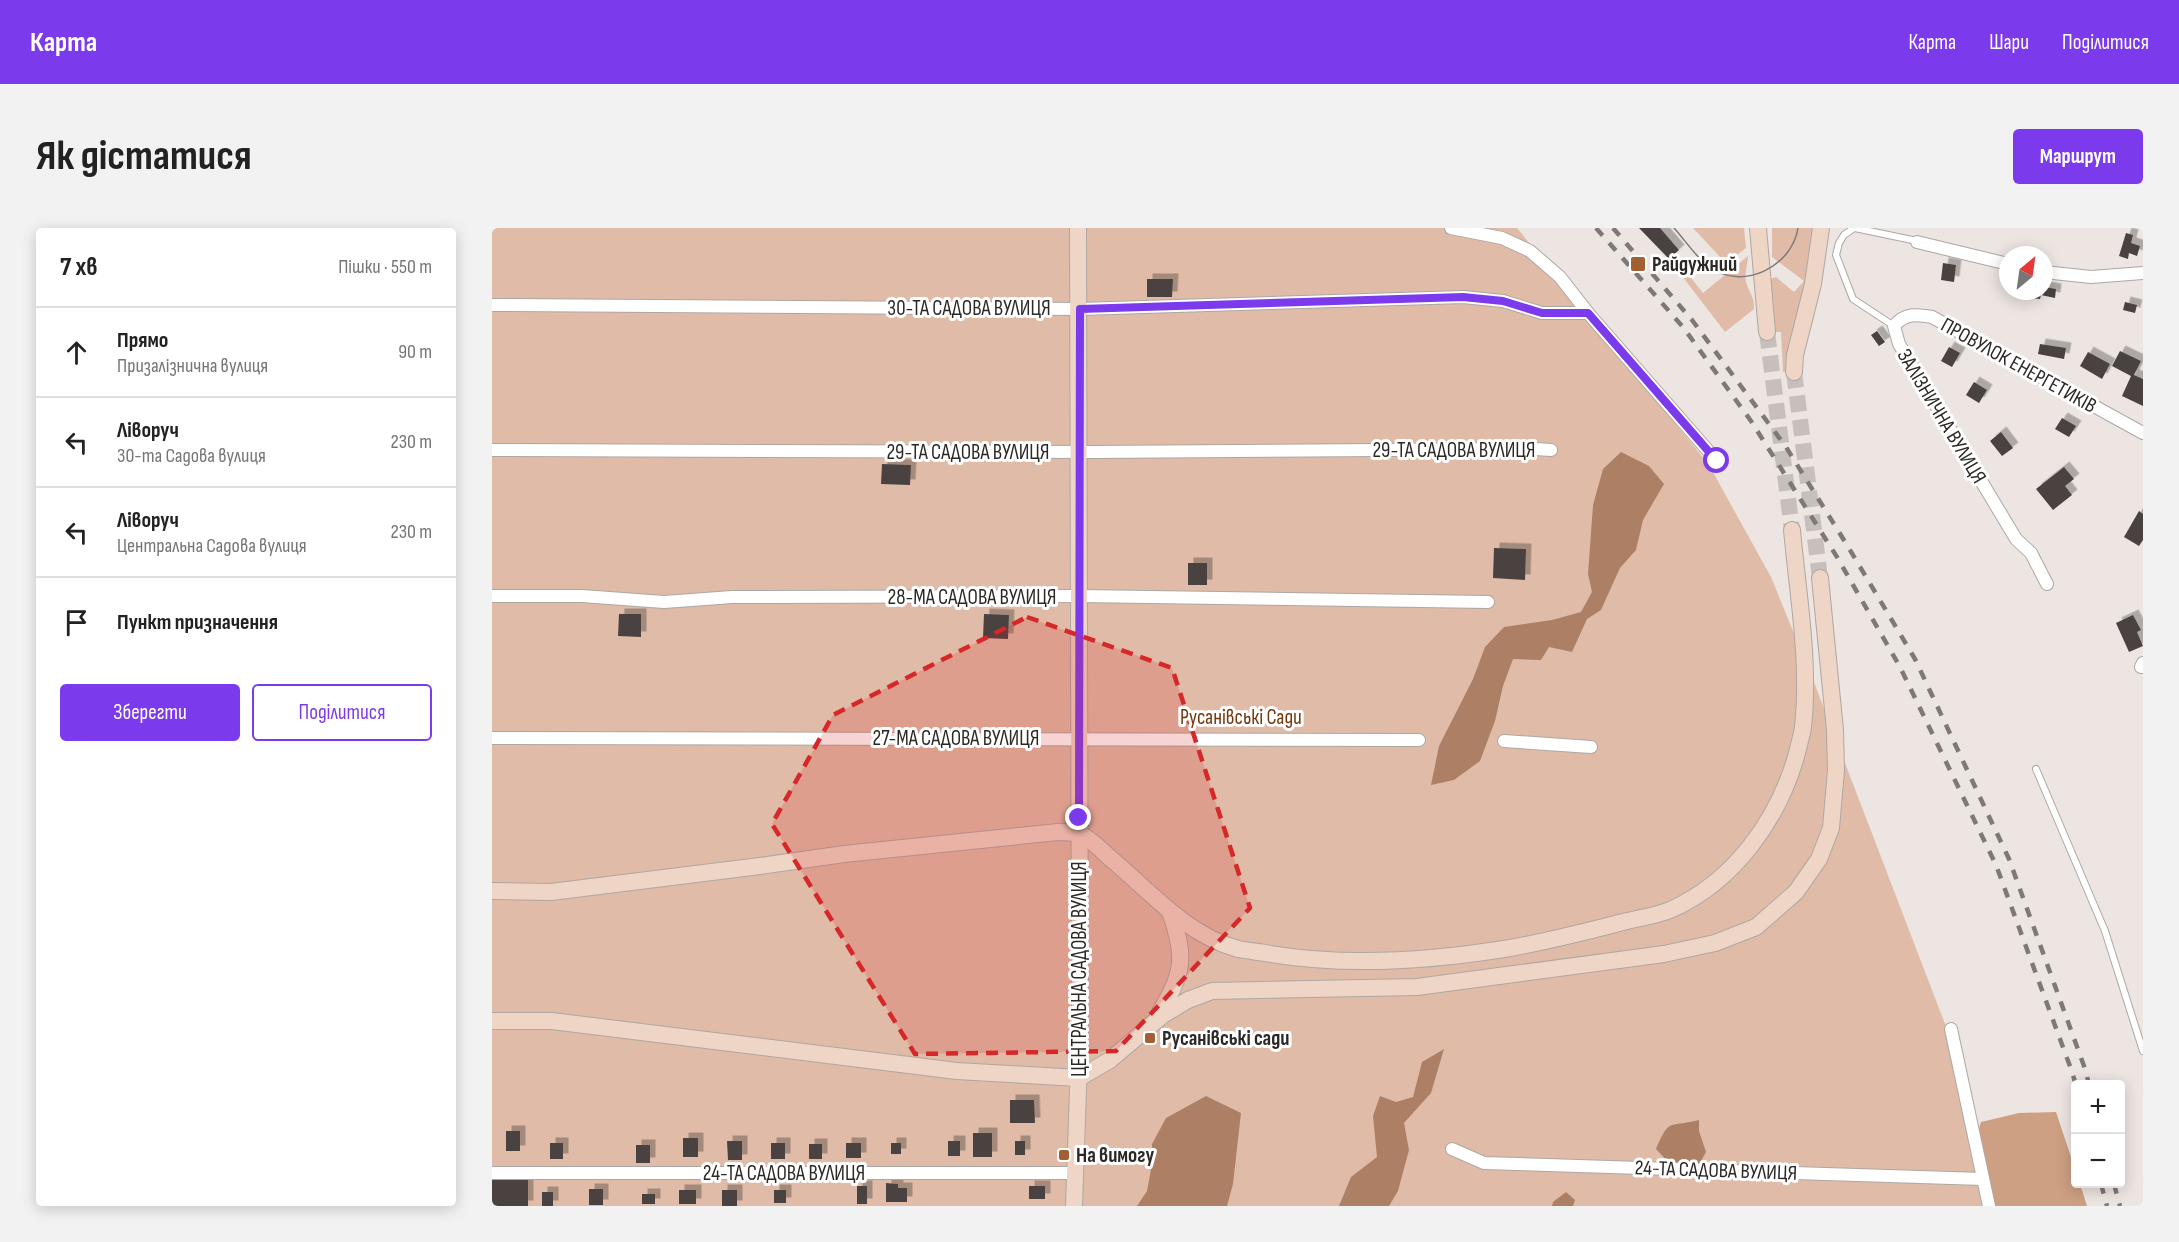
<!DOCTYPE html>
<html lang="uk">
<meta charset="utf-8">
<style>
body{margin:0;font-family:"Sofia Sans Condensed",sans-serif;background:#f2f2f2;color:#222}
.controls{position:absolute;right:18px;bottom:18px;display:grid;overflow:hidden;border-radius:6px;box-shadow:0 3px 15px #0003}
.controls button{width:54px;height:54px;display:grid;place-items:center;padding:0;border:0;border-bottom:2px solid #e0e0e0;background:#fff;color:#222;font:30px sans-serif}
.compass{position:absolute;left:1507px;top:18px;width:54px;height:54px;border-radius:50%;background:#fff;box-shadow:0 3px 15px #0003;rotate:29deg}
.stop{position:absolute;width:18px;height:18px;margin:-14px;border:4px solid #7c3aed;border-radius:50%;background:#fff}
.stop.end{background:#7c3aed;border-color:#fff;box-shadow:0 2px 6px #0008}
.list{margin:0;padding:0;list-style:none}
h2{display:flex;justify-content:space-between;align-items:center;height:78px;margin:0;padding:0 24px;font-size:26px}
h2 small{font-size:20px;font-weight:400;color:#767676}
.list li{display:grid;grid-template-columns:39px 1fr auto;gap:18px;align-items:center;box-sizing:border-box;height:90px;padding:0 24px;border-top:2px solid #e0e0e0}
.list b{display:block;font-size:22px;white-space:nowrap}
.list p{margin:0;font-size:20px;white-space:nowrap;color:#767676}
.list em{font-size:20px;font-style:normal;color:#767676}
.actions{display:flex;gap:12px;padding:18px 24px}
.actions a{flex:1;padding:14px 0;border:2px solid #7c3aed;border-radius:6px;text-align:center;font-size:21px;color:#7c3aed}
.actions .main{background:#7c3aed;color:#fff}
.icon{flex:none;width:33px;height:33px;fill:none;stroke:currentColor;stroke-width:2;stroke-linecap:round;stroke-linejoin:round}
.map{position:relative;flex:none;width:1651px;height:978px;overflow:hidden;border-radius:6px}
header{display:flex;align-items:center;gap:36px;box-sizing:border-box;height:84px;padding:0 30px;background:#7c3aed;color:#fff}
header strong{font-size:28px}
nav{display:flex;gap:33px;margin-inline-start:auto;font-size:21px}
.intro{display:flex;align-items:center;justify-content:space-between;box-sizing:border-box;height:144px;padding:0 36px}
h1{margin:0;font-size:42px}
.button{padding:15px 27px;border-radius:6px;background:#7c3aed;color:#fff;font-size:21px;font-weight:700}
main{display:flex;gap:36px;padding:0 36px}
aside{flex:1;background:#fff;border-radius:6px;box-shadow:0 3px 15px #0003}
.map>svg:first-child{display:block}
.green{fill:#e0bca8}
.forest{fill:#cd9f83}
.water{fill:#ad8066}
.building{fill:#494340;filter:url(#shadow)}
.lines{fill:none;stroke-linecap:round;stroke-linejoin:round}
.secondary-tunnel{stroke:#c6bfbc;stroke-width:16;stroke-dasharray:16 8;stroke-linecap:butt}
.lane-casing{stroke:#aea7a3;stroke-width:8}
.street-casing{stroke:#aea7a3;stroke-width:14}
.secondary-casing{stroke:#aea7a3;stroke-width:18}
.lane{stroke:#fff;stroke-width:6}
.street{stroke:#fff;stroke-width:12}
.secondary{stroke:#eed5c5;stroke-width:16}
.tram{stroke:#7e7976;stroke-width:1.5}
.rail{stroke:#7e7976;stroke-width:4.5;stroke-dasharray:10 10;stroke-linecap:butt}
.route{stroke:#7c3aed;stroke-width:8}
.marked{fill:#d62828;fill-opacity:0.2;stroke:#d62828;stroke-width:4.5;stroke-dasharray:12 8;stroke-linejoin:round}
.poi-dot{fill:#a35e31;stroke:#fff;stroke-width:2}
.labels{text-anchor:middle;stroke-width:6;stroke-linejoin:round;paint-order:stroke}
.poi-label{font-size:21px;font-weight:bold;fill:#2b2826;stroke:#fff;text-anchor:start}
.street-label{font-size:21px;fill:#2b2826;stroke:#fff}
.park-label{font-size:21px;fill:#72380c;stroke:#fff}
</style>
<header>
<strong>Карта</strong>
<nav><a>Карта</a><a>Шари</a><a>Поділитися</a></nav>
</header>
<div class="intro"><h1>Як дістатися</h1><a class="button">Маршрут</a></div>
<main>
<aside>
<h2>7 хв<small>Пішки · 550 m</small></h2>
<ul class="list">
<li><svg class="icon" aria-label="ahead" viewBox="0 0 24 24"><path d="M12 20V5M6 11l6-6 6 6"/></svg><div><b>Прямо</b><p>Призалізнична вулиця</p></div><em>90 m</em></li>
<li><svg class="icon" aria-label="left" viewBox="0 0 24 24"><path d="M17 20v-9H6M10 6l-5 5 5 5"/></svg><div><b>Ліворуч</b><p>30-та Садова вулиця</p></div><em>230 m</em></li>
<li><svg class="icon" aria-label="left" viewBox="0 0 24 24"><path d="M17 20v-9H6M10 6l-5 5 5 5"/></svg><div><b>Ліворуч</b><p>Центральна Садова вулиця</p></div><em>230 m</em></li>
<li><svg class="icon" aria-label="arrive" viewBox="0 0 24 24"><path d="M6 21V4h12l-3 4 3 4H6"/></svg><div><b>Пункт призначення</b></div></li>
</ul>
<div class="actions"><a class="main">Зберегти</a><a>Поділитися</a></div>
</aside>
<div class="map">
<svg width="1651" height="978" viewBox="0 0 1651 978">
<defs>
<filter id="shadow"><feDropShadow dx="5.5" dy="-5.5" stdDeviation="0" flood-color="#0004"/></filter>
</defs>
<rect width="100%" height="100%" fill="#ede5e1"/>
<g class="green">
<polygon points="0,0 1025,0 1217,237 1279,349 1325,462 1458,809 1498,978 0,978"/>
<polygon points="1201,0 1252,0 1254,20 1236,34 1230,31"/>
<polygon points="1280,0 1324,0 1297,143 1291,144 1289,104 1278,104 1276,52 1284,49 1302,64 1312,53 1280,29"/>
<path d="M1181 27 1211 65 1256 28C1256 38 1251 47 1255 57 1259 68 1262 68 1262 81L1233 104 1177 31Z"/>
</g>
<polygon class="forest" points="1564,884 1583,941 1584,956 1588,956 1595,978 1501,978 1485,907 1489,894 1527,885"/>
<g class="water">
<polygon points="1129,224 1157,238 1172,256 1151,292 1144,322 1128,340 1109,382 1095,391 1080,424 1057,419 1049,432 1021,431 1011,458 1003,493 988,533 962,552 939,557 947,518 981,451 993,419 1012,399 1060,392 1089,384 1100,364 1096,346 1101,277 1111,241"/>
<polygon points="952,821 939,865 912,895 917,922 906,963 897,978 847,978 859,949 885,929 881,888 888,868 904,874 921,869 930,834"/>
<polygon points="714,868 749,885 741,956 735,978 645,978 655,963 660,936 660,916 674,890"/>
<path d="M1207 892V903L1214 924 1204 942 1178 936 1164 921C1178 889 1176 900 1207 892Z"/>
<polygon points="1074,964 1083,972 1081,978 1060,978 1061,974"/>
</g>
<g class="building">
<polygon points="1147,0 1168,0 1187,22 1177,31"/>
<polygon points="1634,5 1641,7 1639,15 1648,18 1645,28 1637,25 1636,31 1627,28"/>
<polygon points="1451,35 1464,37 1462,54 1449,52"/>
<polygon points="655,51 681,51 680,69 655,69"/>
<polygon points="1552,59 1564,61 1563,70 1549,67 1548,71 1532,69 1533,63 1552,63"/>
<polygon points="1633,74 1645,77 1643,85 1631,82"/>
<polygon points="1385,103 1393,114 1387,118 1379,107"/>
<polygon points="1548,116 1574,120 1572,131 1546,126"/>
<polygon points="1457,119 1468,125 1460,139 1449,133"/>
<polygon points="1628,123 1649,133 1642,147 1651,151 1651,178 1630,168 1639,148 1620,138"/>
<polygon points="1596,124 1618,136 1610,151 1588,138"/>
<polygon points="1482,154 1495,162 1487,175 1474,167"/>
<polygon points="1570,190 1584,198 1577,209 1563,201"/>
<polygon points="1509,204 1521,220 1510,228 1498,213"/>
<polygon points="390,236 419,237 418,257 389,256"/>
<polygon points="1572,239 1582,251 1573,258 1580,267 1561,282 1544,261"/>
<polygon points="1647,283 1651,286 1651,312 1647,318 1632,309"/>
<polygon points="1002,320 1034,321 1033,352 1001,350"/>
<rect x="696" y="335" width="19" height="22"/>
<polygon points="127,386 149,386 149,409 126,408"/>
<polygon points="492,386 517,387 516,411 491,410"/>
<polygon points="1641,387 1649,402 1645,404 1651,418 1637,424 1624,395"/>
<polygon points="518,872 542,872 543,895 518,895"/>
<rect x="14" y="903" width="14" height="20"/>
<rect x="481" y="905" width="19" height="24"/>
<rect x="191" y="910" width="15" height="19"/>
<polygon points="235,913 250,913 250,932 236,932"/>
<rect x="456" y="913" width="12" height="15"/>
<rect x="523" y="913" width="10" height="14"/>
<rect x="58" y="915" width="13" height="16"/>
<rect x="279" y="915" width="14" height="16"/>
<rect x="354" y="915" width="15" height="15"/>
<rect x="399" y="915" width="10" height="11"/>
<rect x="317" y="916" width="13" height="15"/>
<rect x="144" y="917" width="14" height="18"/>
<rect x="0" y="952" width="36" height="26"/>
<polygon points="394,955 406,956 406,960 415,960 415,974 394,974"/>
<rect x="365" y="958" width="10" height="18"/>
<rect x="537" y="958" width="16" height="13"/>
<rect x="97" y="961" width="14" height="16"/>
<rect x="187" y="962" width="17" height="14"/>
<rect x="230" y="962" width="15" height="16"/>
<rect x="282" y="962" width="12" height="13"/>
<rect x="50" y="964" width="11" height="14"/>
<rect x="150" y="966" width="13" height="10"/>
</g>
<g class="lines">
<g class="secondary-tunnel">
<polyline points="1275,104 1300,302"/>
<polyline points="1302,144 1328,350"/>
</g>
<g class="lane-casing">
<g id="lane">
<polyline points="1362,0 1352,7 1347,15 1344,27 1361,71 1402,98"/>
<polyline points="1363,0 1425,13"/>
<polyline points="1544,541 1613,703 1651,823"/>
</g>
</g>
<g class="street-casing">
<g id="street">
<polyline points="959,0 1010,10 1038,23 1068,49 1096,85 1225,233"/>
<polyline points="1425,14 1516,36"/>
<polyline points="1552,44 1599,49 1651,45"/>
<polyline points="0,77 588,81 971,69 1011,73 1050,85 1096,85"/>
<polyline points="0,222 599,224 1044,221 1059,222"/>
<path d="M1555 356 1539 325 1524 311 1407 116 1402 98C1413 85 1424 86 1440 89L1651 205"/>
<polyline points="0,368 90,368 172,374 240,369 588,368 996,374"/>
<polyline points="1649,439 1651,435"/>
<polyline points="0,510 927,512"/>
<polyline points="1012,513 1099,519"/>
<polyline points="1459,801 1497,978"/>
<polyline points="960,921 992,935 1491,951"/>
<polyline points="0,945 583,945"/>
</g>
</g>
<g class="secondary-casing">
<g id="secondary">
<polyline points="1266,0 1275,104"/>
<polyline points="1302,144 1303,127 1321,56 1329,0"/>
<path d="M0 663 59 664 268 638 352 626 566 604C573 604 582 604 588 606 599 611 609 622 618 630 658 663 694 707 746 721 757 723 768 724 779 726 858 739 939 733 1018 720 1056 713 1093 704 1131 694 1146 690 1164 688 1178 682 1242 654 1287 591 1305 525 1307 516 1310 507 1311 499 1318 433 1306 368 1300 302"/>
<path d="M666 788C691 745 695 731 678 684"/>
<polyline points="0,793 60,793 465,843 587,850 618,832 671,787 696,772 720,763 925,759 1172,726 1223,715 1264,699 1304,664 1327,631 1339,600 1344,542 1343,502 1328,350"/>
<polyline points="582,978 588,804 586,0"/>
</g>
</g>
<use href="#lane" class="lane"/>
<use href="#street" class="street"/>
<use href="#secondary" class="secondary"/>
<path class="tram" d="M1182 0C1193 12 1203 28 1216 38 1250 64 1300 39 1306 0"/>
<g class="rail">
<polyline points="1104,0 1191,99 1259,193 1345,329 1408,439 1504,637 1579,841 1584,857"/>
<polyline points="1121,0 1200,92 1294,219 1355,317 1423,431 1517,631 1592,838 1597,856"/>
<polyline points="1609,956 1615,978"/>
<polyline points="1622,956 1628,978"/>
</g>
</g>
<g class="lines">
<polyline class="route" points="587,590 588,81 971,69 1011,73 1050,85 1096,85 1225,233"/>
</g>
<path class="marked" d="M535 389 680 440 758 680 624 823 423 826 280 596 341 487Z"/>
<g class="poi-dot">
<rect x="1138" y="28" width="16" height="16" rx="3"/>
<rect x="652" y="804" width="12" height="12" rx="3"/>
<rect x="566" y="921" width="12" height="12" rx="3"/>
</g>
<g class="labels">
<g class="poi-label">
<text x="1160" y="43">Райдужний</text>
<text x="670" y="817">Русанівські сади</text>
<text x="584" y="934">На вимогу</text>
</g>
<g class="street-label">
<text x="477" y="87">30-ТА САДОВА ВУЛИЦЯ</text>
<text transform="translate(1527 137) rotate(29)" y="7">ПРОВУЛОК ЕНЕРГЕТИКІВ</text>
<text transform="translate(1450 188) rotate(59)" y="7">ЗАЛІЗНИЧНА ВУЛИЦЯ</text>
<text x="962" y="229">29-ТА САДОВА ВУЛИЦЯ</text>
<text x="476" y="231">29-ТА САДОВА ВУЛИЦЯ</text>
<text x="480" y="376">28-МА САДОВА ВУЛИЦЯ</text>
<text x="464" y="517">27-МА САДОВА ВУЛИЦЯ</text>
<text transform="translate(587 741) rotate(-90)" y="7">ЦЕНТРАЛЬНА САДОВА ВУЛИЦЯ</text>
<text transform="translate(1224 942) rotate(2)" y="7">24-ТА САДОВА ВУЛИЦЯ</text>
<text x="292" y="952">24-ТА САДОВА ВУЛИЦЯ</text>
</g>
<g class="park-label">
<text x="749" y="496">Русанівські Сади</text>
</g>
</g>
</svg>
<div class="controls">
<button>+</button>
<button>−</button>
</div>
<svg class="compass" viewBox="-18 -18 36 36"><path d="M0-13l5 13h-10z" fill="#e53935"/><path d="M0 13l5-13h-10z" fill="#767676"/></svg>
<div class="stop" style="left:1225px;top:233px"></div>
<div class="stop end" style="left:587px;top:590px"></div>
</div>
</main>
